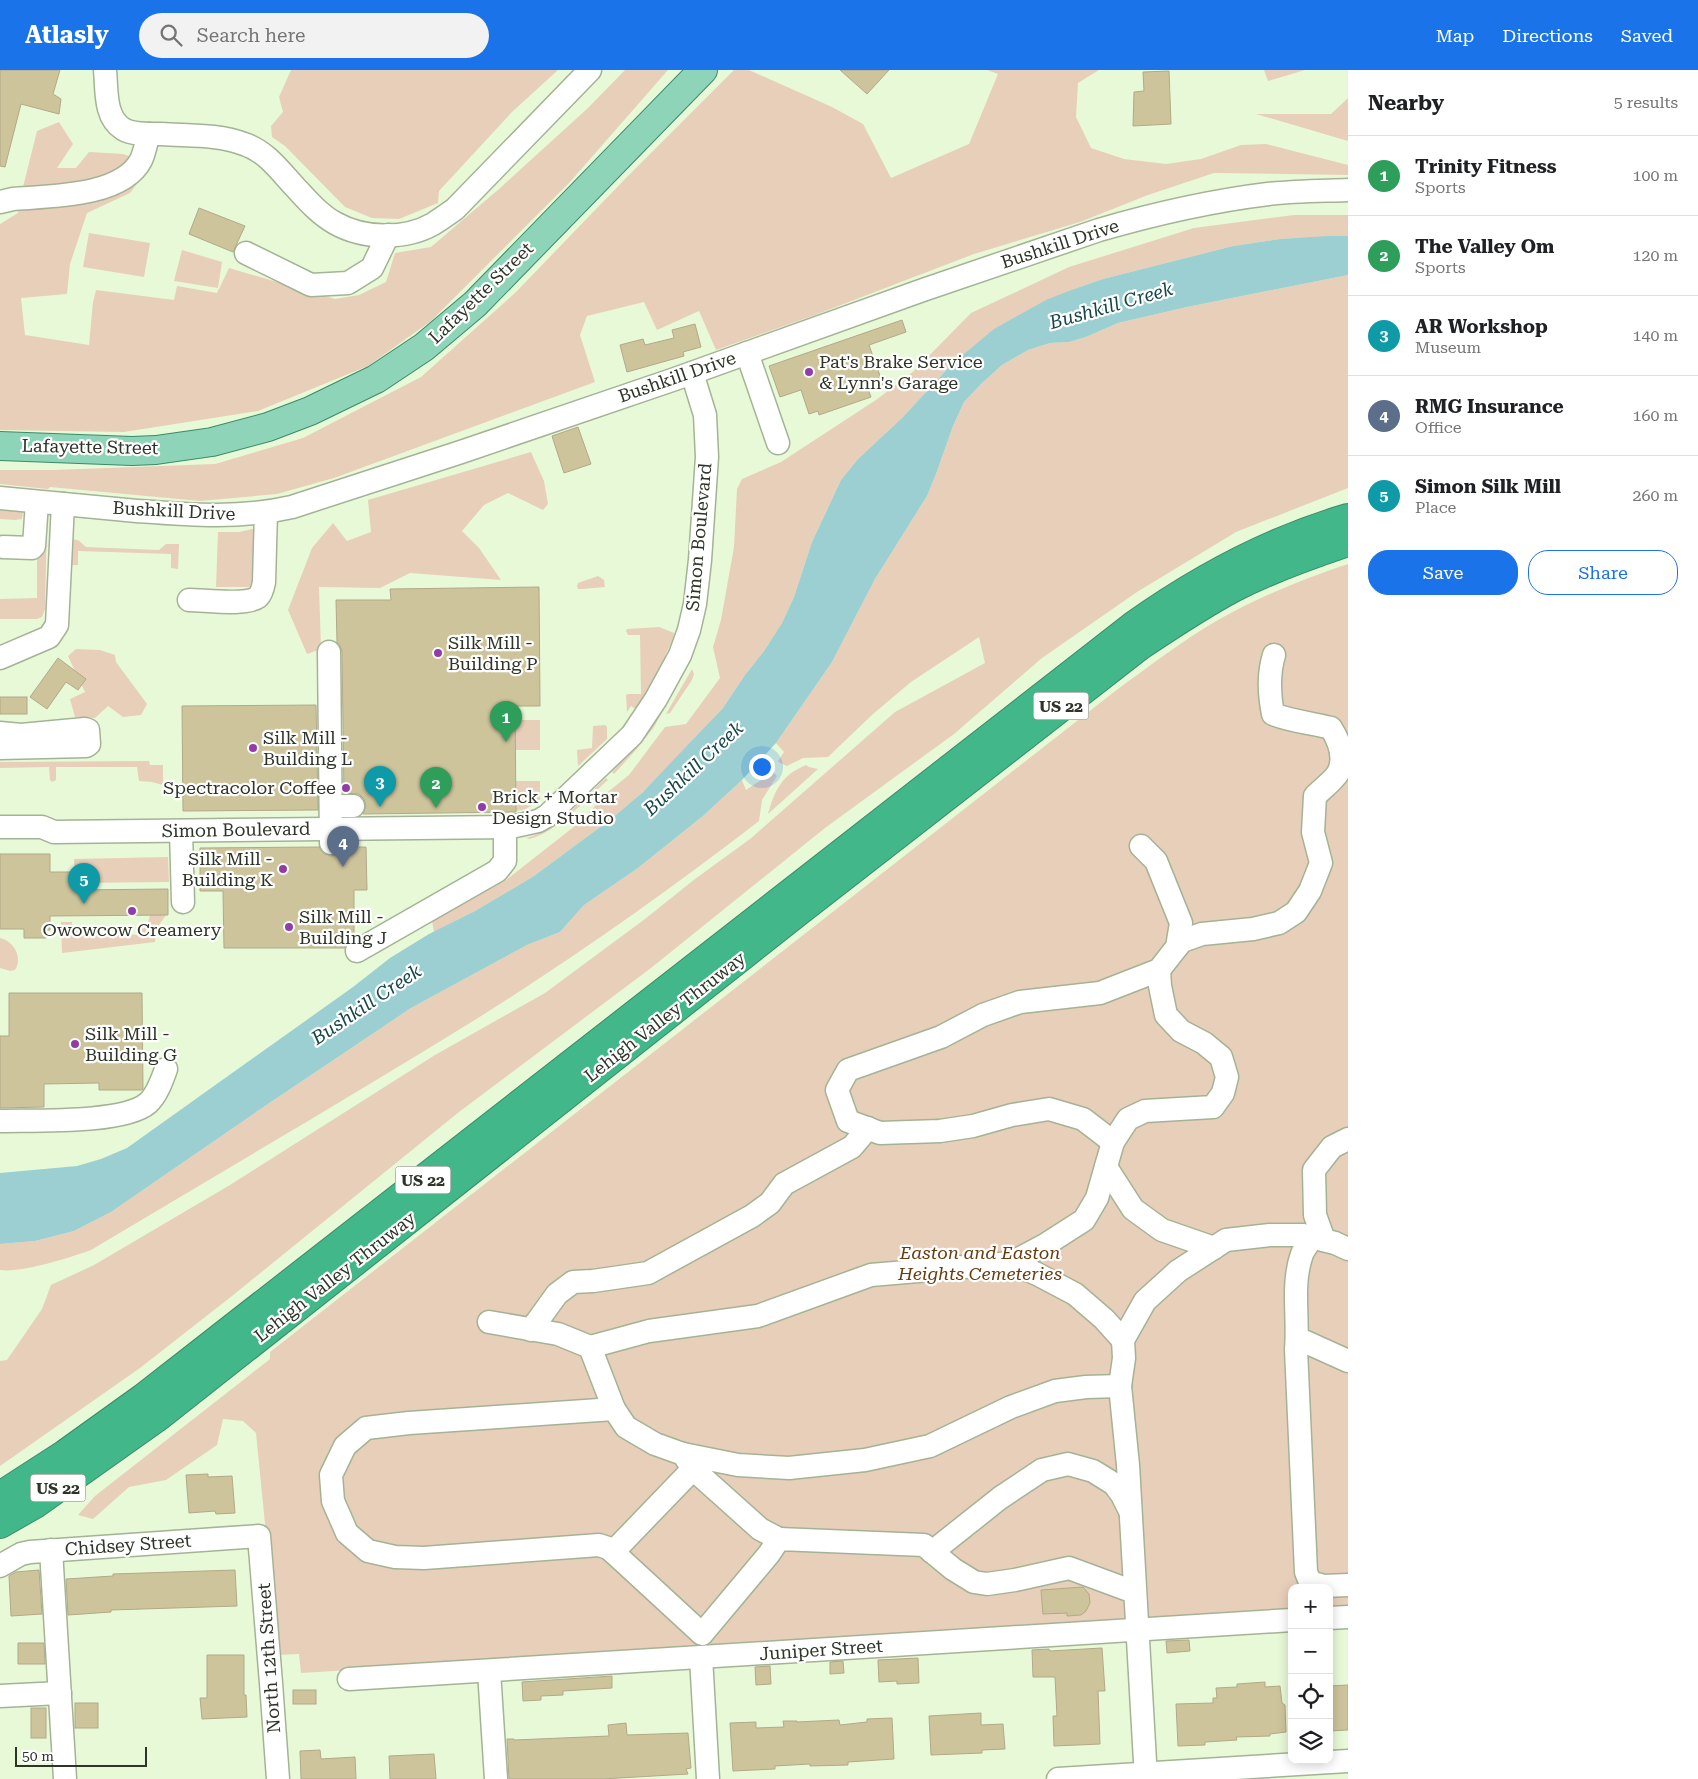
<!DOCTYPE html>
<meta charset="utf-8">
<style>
body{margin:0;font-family:"Roboto Serif",serif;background:#f2f2f2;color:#202124}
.controls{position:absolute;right:15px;bottom:15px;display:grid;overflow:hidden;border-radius:10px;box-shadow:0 2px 12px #0003}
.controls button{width:45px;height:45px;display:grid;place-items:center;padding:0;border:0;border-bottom:1px solid #e0e0e0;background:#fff;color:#202124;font:25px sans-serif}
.scale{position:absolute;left:15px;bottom:12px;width:132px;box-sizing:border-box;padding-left:5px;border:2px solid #2e3528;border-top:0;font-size:14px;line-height:18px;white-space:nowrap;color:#2e3528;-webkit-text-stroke:4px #fff;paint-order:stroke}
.you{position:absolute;left:761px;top:696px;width:18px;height:18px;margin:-12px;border:4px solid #fff;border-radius:50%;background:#1a73e8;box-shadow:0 0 0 8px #1a73e833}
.badge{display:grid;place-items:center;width:32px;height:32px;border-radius:50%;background:#1a73e8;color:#fff;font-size:16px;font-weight:700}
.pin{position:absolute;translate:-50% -41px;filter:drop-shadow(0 1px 2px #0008)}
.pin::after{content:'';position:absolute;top:26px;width:18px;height:15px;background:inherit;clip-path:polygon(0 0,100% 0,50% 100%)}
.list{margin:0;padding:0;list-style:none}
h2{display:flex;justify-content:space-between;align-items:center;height:65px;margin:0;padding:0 20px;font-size:21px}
h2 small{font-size:16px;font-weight:400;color:#757577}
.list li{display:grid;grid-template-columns:32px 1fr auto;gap:15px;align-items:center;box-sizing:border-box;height:80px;padding:0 20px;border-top:1px solid #e0e0e0}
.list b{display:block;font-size:19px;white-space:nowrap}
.list p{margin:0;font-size:16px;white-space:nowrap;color:#757577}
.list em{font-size:16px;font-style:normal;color:#757577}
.actions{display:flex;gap:10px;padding:15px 20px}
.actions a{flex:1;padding:11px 0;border:1px solid #1a73e8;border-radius:20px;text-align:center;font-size:18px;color:#1a73e8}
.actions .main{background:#1a73e8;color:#fff}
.icon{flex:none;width:28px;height:28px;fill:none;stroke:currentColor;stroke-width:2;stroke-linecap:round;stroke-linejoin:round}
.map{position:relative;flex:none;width:1348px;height:1709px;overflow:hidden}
header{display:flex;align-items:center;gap:30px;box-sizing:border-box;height:70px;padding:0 25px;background:#1a73e8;color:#fff}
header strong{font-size:24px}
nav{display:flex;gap:28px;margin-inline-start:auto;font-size:18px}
.search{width:350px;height:45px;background:#f2f2f2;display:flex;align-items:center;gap:12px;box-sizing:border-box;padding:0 18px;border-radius:28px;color:#757577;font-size:19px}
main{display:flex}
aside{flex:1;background:#fff}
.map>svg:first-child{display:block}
.green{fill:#e8cfba}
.water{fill:#9bcfd1}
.building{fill:#cec49c;stroke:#b2a988}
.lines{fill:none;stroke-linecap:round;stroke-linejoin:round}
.minor-casing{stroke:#a4b395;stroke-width:25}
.major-casing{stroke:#3b8a68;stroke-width:30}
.highway-casing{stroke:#3b8a68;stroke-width:30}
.minor{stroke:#fff;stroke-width:22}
.major{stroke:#8ed4b9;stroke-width:28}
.highway{stroke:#42b78a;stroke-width:28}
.poi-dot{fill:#933ca8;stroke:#fff;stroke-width:2}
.labels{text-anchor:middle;stroke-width:4.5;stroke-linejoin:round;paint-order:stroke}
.shield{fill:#fff;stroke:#6d7268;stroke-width:1}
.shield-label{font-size:16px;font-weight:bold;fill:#2e3528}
.street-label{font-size:18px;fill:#2e3528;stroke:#fff}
.poi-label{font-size:18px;fill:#2e3528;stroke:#fff;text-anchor:start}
.park-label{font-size:18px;font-style:italic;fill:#683c0e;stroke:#fff}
.water-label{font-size:19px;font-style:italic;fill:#164647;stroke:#fff}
</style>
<header>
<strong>Atlasly</strong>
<div class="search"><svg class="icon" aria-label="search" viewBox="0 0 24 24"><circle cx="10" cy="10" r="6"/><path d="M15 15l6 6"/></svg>Search here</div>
<nav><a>Map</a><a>Directions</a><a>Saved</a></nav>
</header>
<main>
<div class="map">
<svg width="1348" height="1709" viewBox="0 0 1348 1709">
<rect width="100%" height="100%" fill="#e8f9d8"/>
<g class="green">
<polygon points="291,0 558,0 512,42 439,121 438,133 399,149 372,148 345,137 285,76 272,67 271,56 283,42 279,27"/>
<polygon points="625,0 668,0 570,112 431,251 368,296 258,341 124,362 0,360 0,154 18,143 22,121 37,61 59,52 73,74 57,98 76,98 89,82 123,84 152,94 130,123 87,143 70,194 67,224 21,228 25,265 89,275 93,232 96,220 174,230 177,216 217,223 229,198 335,229 359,225 386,212 395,183 431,177 499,119 588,38"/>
<polygon points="734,0 749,0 832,37 863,54 891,108 969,74 998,4 987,0 1099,0 1078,13 1076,47 1091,78 1124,89 1166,94 1201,89 1241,75 1266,74 1348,95 1348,105 1214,103 1148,125 1080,152 974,184 815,245 716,280 699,241 657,260 644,232 587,246 580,265 595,312 334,408 277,424 200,431 50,417 48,419 0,414 0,400 54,400 215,394 303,368 421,307 515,223 626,108"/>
<polygon points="1264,0 1305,0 1268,11"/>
<polygon points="1348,28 1348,71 1256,44 1331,44"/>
<polygon points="1294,145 1348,145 1348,166 1280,169 1233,176 1103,209 1074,219 972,278 952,294 902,348 858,389 841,410 812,472 794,527 782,553 764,581 745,605 723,638 672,693 643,722 611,749 534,806 475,841 434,862 432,851 506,810 580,752 609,721 629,705 665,657 686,654 720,608 713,577 721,550 734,477 737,419 742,409 781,392 876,330 914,301 971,243 1069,197 1194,158"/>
<polygon points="89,163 150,173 144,207 83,197"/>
<polygon points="182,180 222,192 218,218 174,211"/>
<polygon points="1348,205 1348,418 1236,462 1137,522 1042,588 954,664 825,758 651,898 459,1042 232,1226 140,1298 0,1396 0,1291 7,1290 42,1239 51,1215 94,1195 230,1115 435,985 545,923 645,849 695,809 750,769 895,642 985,593 979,567 911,612 873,644 828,687 803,688 787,696 780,693 778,691 784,682 776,673 832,592 875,509 927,426 936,404 953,356 964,332 981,314 1002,295 1028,280 1050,273 1069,272 1086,267 1118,253 1187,237"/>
<polygon points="531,382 544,411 548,434 543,440 508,423 484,435 462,461 479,478 501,510 410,503 380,518 319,517 321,579 307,584 288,540 312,478 333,453 347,471 371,462 368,430"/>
<polygon points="0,440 23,442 22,449 15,450 0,449"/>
<polygon points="41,448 47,448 45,539 42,547 37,549 0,549 0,529 37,528 37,484"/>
<polygon points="257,458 257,506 252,517 216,517 218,462 239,462"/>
<polygon points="71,469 78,470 86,477 159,480 166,474 179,474 178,499 171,498 171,484 78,481 78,495 71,495"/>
<path d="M1348 494V1539L1329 1540V1518H1292V1543L301 1603 299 1584 278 1585 256 1363 243 1351 223 1349 217 1375 166 1410 129 1417 93 1449 78 1445 95 1426 270 1289V1282L1114 622C1148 597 1182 571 1218 550 1259 527 1303 509 1348 494Z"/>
<polygon points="598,506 604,510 605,517 582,519 578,519 577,516 578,513"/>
<path d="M659 557 674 563C673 574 665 581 664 591L637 640 631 636 627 642 626 625 628 624H641L640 565H628L626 561 627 559Z"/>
<polygon points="76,579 100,580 115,585 116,592 147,634 141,645 123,647 108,636 95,648 75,647 70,629 85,622 68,586"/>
<polygon points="688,593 689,594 654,657 635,681 614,704 612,702 640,672 651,656"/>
<polygon points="692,599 694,604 692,610 670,643 666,644"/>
<rect x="515" y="650" width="25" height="30"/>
<polygon points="605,655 607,657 607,669 578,696 577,680 592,678 593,656"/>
<polygon points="149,691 150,695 163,695 163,715 152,712 139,711 137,697 56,697 56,710 52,712 50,710 49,697 0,698 0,692"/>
<path d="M806 695 809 697 818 699 768 744C775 719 782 705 806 695Z"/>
<path d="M773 702 777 706 762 730 759 751C668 821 575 887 478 948 350 1027 220 1103 91 1180 69 1188 21 1203 0 1200V1174L35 1171 74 1161 111 1142 265 1036 411 938 527 875 560 862 584 835 638 798 703 746 742 710 746 720Z"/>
<path d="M606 708 608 710C585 730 558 761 530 769L526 768C554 762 585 727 606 708Z"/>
<polygon points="515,711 540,711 540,730 526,739 516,741"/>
<polygon points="168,787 169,812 75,813 74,789"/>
<polygon points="150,845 166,845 157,858 155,872 62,883 61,852 72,852 72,861 138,865 139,860 147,857"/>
<path d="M0 868C14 871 23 888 15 900L10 901 0 898Z"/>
</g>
<polygon class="water" points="1328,166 1348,166 1348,205 1187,237 1118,253 1086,267 1069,272 1050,273 1028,280 1002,295 981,314 964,332 953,356 936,404 927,426 875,509 832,592 776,673 742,710 703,746 638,798 584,835 560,862 527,875 411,938 265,1036 111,1142 74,1161 35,1171 0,1174 0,1103 77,1096 101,1089 127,1078 353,917 390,888 429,864 475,841 534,806 611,749 643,722 723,638 745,605 764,581 782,553 794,527 812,472 841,410 858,389 902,348 952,294 994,259 1046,230 1074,219 1103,209 1233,176 1280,169"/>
<g class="building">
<polygon points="0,0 60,0 53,24 61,29 59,44 21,34 5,97 0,96"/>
<polygon points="840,0 889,0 867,24"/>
<polygon points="1169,1 1171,54 1133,56 1134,22 1144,21 1143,2"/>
<polygon points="199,138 245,156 233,182 189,164"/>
<polygon points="902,250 906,262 869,275 883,314 868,319 871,327 819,345 818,341 809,344 801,320 780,327 769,296"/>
<polygon points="695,254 701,277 683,282 684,286 627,302 620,275 643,269 645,275 674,268 672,260"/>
<polygon points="578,357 591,394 564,403 552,366"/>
<polygon points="539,517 540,636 515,636 516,742 363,744 366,736 364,729 359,724 344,723 342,582 340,576 337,572 336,530 391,530 390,519"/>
<polygon points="58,588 86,609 78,620 66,612 47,639 30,627"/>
<rect x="0" y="627" width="27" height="17"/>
<polygon points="316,635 318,740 183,741 182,636"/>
<polygon points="319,777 324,784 331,786 338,784 343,777 366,777 367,820 354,820 354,867 346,874 345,878 224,878 223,821 200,821 200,778"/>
<polygon points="0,784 50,784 50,802 75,802 75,820 168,819 168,845 50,846 50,860 45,860 46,868 24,868 24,859 0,859"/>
<polygon points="9,923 142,923 143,1019 142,1020 99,1020 99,1013 44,1014 44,1037 0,1038 0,966 9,966"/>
<polygon points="208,1404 208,1407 232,1406 235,1443 216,1444 215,1441 189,1443 186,1405"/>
<polygon points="39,1500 42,1544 11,1546 9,1506 16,1502"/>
<polygon points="235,1500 237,1536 111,1540 111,1542 68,1545 66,1509 113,1506 113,1504"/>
<polygon points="1083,1517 1089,1524 1090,1533 1086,1541 1081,1545 1067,1546 1067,1543 1043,1544 1041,1520"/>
<polygon points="1189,1570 1190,1581 1167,1583 1166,1571"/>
<polygon points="18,1573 44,1573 45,1594 18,1594"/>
<polygon points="1102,1578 1105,1621 1098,1621 1100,1674 1054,1676 1053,1646 1057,1646 1055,1607 1033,1607 1032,1580 1049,1579 1050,1581"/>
<polygon points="207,1585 244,1585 244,1625 246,1625 247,1647 202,1649 200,1628 207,1628"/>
<polygon points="918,1588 919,1613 897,1614 897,1611 879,1612 878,1590"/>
<polygon points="843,1591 844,1603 830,1604 830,1592"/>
<polygon points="770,1596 771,1614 756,1615 755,1597"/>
<polygon points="612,1606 612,1618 563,1621 563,1625 541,1626 541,1630 523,1631 522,1612"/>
<polygon points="1265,1612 1265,1617 1280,1616 1282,1633 1285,1635 1286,1662 1270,1664 1270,1666 1236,1667 1237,1670 1205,1672 1205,1675 1178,1676 1176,1634 1213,1633 1213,1628 1217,1628 1216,1618 1237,1617 1237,1614"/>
<polygon points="1348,1615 1348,1660 1329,1661 1329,1616"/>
<rect x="293" y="1620" width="23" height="14"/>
<rect x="75" y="1633" width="23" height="25"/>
<rect x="31" y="1638" width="15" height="30"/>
<polygon points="981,1643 981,1655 1003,1654 1005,1679 982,1680 982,1683 931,1685 929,1646"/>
<polygon points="892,1648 894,1689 848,1692 848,1695 810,1696 810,1694 775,1696 775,1699 733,1701 730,1653 756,1652 756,1658 784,1657 783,1651 797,1651 797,1652 839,1650 840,1655 867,1652 867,1649"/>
<polygon points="626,1653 627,1665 688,1663 691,1698 686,1699 688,1704 602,1709 509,1709 507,1669 514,1669 514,1670 609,1666 608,1655"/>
<polygon points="320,1680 321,1689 355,1687 356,1709 301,1709 300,1681"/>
<polygon points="434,1684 436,1709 390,1709 389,1686"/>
</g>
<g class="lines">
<g class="minor-casing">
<g id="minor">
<path d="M105 0C107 20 104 47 123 59 133 65 150 64 161 64 188 66 218 64 244 74 266 81 280 101 295 117 307 130 319 144 335 153 363 169 405 170 433 154 441 149 448 144 455 139L590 0"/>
<path d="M0 132 13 129C50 126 122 127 141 90 145 82 146 72 149 64"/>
<polyline points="246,183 311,215 348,213 372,198 388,165"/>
<polyline points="747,283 778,373"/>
<path d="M0 428C46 432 91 437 137 441 191 445 239 449 292 437L461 382 675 309 923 220 1099 160C1154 144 1211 131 1268 124 1294 121 1321 121 1348 120"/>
<polyline points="3,477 32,478 34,476 37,432"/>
<path d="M189 530C205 530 246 536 258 527 262 523 263 517 264 512L266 442"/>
<polyline points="329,582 331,773"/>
<polyline points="0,588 49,567 57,555 63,434"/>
<polyline points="0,663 21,665 85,659 88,660 89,674 86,676 0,678"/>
<polyline points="331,736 353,736"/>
<polyline points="0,757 42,757 54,762 511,757 538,751 547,746 632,665 656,629 680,585 689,560 695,534 700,490 707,387 705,345 692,303"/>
<polyline points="181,761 183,832"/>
<path d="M1177 877 1182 871 1202 864 1253 859 1279 853 1296 842 1310 821 1321 793 1313 762 1315 726C1321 720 1334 710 1338 703 1346 688 1339 671 1331 658 1312 653 1290 651 1273 644 1269 623 1268 605 1274 585"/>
<polyline points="357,881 497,801 505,791 505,757"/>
<path d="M0 1051C33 1050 124 1054 148 1033 157 1025 162 1010 166 999"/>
<polyline points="1113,1072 1083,1049 1049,1039 1012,1045 973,1056 940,1061 880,1063 848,1051 837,1020 848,1000 941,967 983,945 1020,932 1100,923 1159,900 1177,877 1181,853 1156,791 1141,776"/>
<polyline points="1106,1097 1133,1139 1162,1160 1214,1178"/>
<path d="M1312 1168C1309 1173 1304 1179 1302 1184 1291 1215 1299 1247 1296 1279L1306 1502 1310 1512 1324 1516 1348 1515"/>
<polyline points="1324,1170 1315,1145 1314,1100 1332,1077 1348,1069"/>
<polyline points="1011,1193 1045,1175 1084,1150 1097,1128 1113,1072 1128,1049 1145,1041 1213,1037 1223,1023 1227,1007 1221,987 1204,973 1181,961 1166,945 1160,916 1159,900"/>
<polyline points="489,1252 558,1264 590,1277 614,1339 626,1357 655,1374 683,1384 693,1399 760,1459 779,1469"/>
<polyline points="531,1260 557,1224 573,1212 593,1211 648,1203 752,1146 770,1133 784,1114 852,1077 868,1058"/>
<polyline points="1297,1268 1348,1291"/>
<polyline points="590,1277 649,1261 758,1246 871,1205 1011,1193 1037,1204 1075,1224 1104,1249 1123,1270"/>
<polyline points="614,1339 409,1353 366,1358 345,1376 331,1405 333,1431 347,1463 368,1481 395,1487 424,1488 599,1475 608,1478 613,1482 702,1564 769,1484 779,1469 924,1475 953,1499 974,1512 987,1514 1015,1510 1069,1498 1134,1522"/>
<polyline points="683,1384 738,1395 789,1398 865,1390 930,1376 1011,1337 1055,1321 1086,1317 1120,1316"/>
<polyline points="51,1480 65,1709"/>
<polyline points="613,1482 693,1399"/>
<polyline points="932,1482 1000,1428 1042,1400 1068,1394 1093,1401 1114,1414 1122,1425 1129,1439"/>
<polyline points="0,1496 21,1484 30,1482 259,1466 271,1613 278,1709"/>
<polyline points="1329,1548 1348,1547"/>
<polyline points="701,1587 708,1709"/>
<polyline points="489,1601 496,1709"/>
<polyline points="349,1609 1292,1550"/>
<polyline points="0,1626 60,1623"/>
<polyline points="1058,1709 1348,1691"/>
<polyline points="1146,1709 1128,1395 1120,1316 1124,1288 1123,1270 1145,1231 1178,1201 1226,1170 1270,1165 1303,1165 1335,1173 1348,1179"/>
</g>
</g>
<g class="major-casing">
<polyline id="major" points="0,376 132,381 156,380 212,372 268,357 310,341 376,309 424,277 475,234 703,0"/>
</g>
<g class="highway-casing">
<g id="highway">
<path d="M0 1426 65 1384 143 1328 1133 556C1199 509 1269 471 1348 448"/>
<path d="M0 1454 35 1434 159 1346 799 841 1141 575C1171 555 1201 535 1233 518 1270 499 1309 485 1348 472"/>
</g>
</g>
<use href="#minor" class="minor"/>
<use href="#major" class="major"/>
<use href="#highway" class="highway"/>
</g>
<g class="poi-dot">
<circle cx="809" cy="302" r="5"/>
<circle cx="438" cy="583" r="5"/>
<circle cx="253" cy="678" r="5"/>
<circle cx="346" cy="718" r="5"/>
<circle cx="482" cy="737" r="5"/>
<circle cx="283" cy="799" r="5"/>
<circle cx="132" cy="841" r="5"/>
<circle cx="289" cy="857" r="5"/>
<circle cx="75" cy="974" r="5"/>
</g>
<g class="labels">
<g class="shield">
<rect x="1033.5" y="622.5" width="55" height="27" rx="4"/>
<rect x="395.5" y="1096.5" width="55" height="27" rx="4"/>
<rect x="30.5" y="1404.5" width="55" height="27" rx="4"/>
</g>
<g class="shield-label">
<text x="1061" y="642">US 22</text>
<text x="423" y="1116">US 22</text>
<text x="58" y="1424">US 22</text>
</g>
<g class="street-label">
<text transform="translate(1060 174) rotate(-18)" y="6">Bushkill Drive</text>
<text transform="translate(481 223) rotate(-44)" y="6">Lafayette Street</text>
<text transform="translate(677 307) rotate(-19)" y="6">Bushkill Drive</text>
<text transform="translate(90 377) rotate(1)" y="6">Lafayette Street</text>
<text transform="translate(174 441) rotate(3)" y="6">Bushkill Drive</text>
<text transform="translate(699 467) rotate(-85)" y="6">Simon Boulevard</text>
<text transform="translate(236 760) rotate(-1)" y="6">Simon Boulevard</text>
<text transform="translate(665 947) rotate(-38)" y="6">Lehigh Valley Thruway</text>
<text transform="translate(335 1207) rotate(-38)" y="6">Lehigh Valley Thruway</text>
<text transform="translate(128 1475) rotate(-4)" y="6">Chidsey Street</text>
<text transform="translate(821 1580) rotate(-4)" y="6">Juniper Street</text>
<text transform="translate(269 1588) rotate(-94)" y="6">North 12th Street</text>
</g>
<g class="poi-label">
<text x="819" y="298">Pat's Brake Service<tspan x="819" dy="21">&amp; Lynn's Garage</tspan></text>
<text x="448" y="579">Silk Mill -<tspan x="448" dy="21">Building P</tspan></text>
<text x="263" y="674">Silk Mill -<tspan x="263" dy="21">Building L</tspan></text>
<text x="336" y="724" text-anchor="end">Spectracolor Coffee</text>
<text x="492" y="733">Brick + Mortar<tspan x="492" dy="21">Design Studio</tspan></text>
<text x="273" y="795" text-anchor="end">Silk Mill -<tspan x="273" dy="21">Building K</tspan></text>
<text x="299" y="853">Silk Mill -<tspan x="299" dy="21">Building J</tspan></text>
<text x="132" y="866" text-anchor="middle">Owowcow Creamery</text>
<text x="85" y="970">Silk Mill -<tspan x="85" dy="21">Building G</tspan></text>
</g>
<g class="park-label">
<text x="980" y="1189">Easton and Easton<tspan x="980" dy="21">Heights Cemeteries</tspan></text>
</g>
<g class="water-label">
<text transform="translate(1111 235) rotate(-16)" y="7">Bushkill Creek</text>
<text transform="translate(693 698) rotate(-43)" y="7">Bushkill Creek</text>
<text transform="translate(366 934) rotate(-34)" y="7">Bushkill Creek</text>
</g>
</g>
</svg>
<div class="controls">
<button>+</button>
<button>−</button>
<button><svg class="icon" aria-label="locate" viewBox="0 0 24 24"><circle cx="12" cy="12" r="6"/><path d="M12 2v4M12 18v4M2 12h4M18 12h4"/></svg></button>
<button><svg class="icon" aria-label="layers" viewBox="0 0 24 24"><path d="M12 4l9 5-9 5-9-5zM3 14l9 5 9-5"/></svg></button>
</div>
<div class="scale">50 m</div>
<div class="you"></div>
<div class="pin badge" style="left:506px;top:672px;background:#2e9e5b">1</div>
<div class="pin badge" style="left:436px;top:738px;background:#2e9e5b">2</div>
<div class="pin badge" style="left:380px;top:737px;background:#0f9aa8">3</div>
<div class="pin badge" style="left:343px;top:797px;background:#5c6f8a">4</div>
<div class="pin badge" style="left:84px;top:834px;background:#0f9aa8">5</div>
</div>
<aside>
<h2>Nearby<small>5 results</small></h2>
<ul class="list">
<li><span class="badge" style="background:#2e9e5b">1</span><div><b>Trinity Fitness</b><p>Sports</p></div><em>100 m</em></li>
<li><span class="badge" style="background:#2e9e5b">2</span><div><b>The Valley Om</b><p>Sports</p></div><em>120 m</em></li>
<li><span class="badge" style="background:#0f9aa8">3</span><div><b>AR Workshop</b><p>Museum</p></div><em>140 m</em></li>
<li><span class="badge" style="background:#5c6f8a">4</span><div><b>RMG Insurance</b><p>Office</p></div><em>160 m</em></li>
<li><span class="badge" style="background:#0f9aa8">5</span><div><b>Simon Silk Mill</b><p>Place</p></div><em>260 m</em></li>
</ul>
<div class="actions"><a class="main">Save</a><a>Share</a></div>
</aside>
</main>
